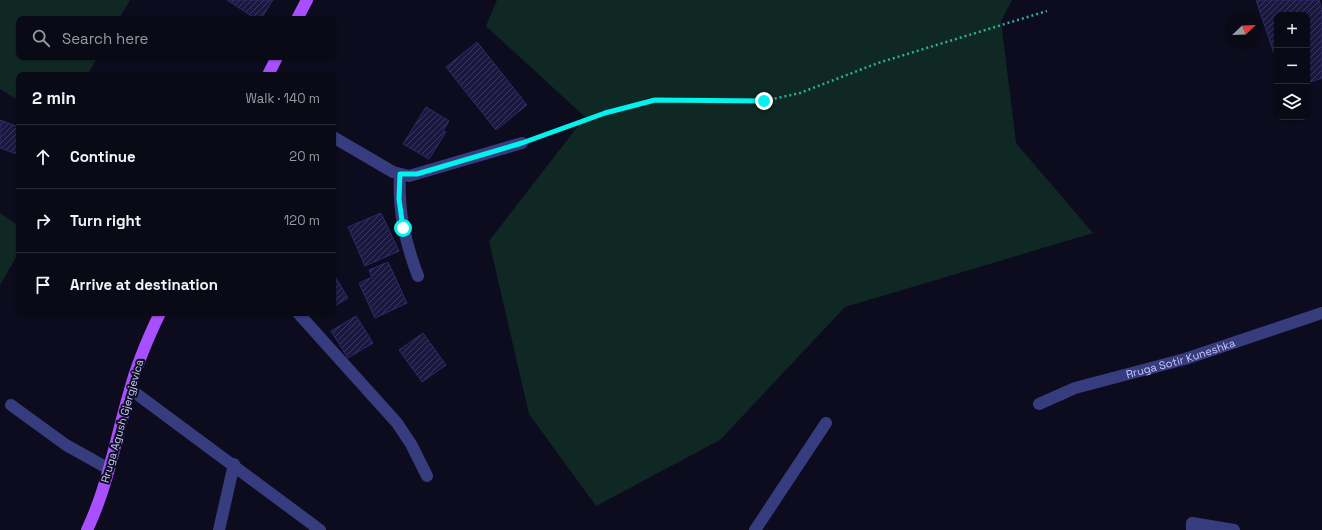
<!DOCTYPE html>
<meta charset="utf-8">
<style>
body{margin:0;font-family:"Space Grotesk",sans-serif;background:#181723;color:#f1f3f6}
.controls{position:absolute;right:12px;top:12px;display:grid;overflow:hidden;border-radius:8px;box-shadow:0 1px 3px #0004}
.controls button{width:36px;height:36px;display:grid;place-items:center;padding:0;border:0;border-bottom:1px solid #2a2a35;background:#0a0916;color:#f1f3f6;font:20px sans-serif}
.compass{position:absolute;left:1226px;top:12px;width:36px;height:36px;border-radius:50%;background:#0a0916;box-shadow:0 1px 3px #0004;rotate:67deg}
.stop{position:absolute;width:12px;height:12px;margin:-9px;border:3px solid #00f4ee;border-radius:50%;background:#fff}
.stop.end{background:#00f4ee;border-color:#fff;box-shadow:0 1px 4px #0008}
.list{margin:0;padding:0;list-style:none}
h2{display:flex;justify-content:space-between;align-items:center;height:52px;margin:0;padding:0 16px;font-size:17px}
h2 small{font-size:13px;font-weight:400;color:#999aa1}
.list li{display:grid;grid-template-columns:26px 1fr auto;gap:12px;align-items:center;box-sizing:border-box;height:64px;padding:0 16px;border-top:1px solid #2a2a35}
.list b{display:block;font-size:15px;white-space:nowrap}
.list em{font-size:13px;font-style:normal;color:#999aa1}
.icon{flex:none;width:22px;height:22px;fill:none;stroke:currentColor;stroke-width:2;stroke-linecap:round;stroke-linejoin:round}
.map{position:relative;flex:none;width:1322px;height:530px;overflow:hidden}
.search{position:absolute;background:#0a0916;box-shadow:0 1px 3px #0004;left:16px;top:16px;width:320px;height:44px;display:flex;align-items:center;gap:10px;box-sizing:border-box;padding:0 14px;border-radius:8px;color:#999aa1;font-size:15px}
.panel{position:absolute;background:#0a0916;box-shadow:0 1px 3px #0004;left:16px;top:72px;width:320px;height:244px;border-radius:8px}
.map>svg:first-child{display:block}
.green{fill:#0f2824}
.building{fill:url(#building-hatch);stroke:#2e296c}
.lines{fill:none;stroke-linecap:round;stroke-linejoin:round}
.path{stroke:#2cb098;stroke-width:2.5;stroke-dasharray:2 3;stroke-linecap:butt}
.minor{stroke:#363c7e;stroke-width:12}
.major{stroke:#a850ff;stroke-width:12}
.route{stroke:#00f4ee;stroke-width:5}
.labels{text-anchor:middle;stroke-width:4;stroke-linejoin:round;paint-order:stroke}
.street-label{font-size:11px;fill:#c9c9ff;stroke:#0d0c1e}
</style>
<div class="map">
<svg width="1322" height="530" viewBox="0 0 1322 530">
<defs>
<pattern id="building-hatch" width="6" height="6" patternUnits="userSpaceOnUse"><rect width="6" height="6" fill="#1b183f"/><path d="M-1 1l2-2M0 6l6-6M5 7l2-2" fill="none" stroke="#3b385c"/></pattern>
</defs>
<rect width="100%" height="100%" fill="#0d0c1e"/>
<g class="green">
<polygon points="0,0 130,0 119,19 19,19 19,57 98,57 87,75 19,75 19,101 0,89"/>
<polygon points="497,0 1012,0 1001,21 1016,143 1093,233 845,307 720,440 596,506 529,414 489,241 585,117 486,26"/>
<polygon points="0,213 19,226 19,252 0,285"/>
</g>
<g class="building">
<polygon points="227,0 273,0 261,19 256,19"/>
<polygon points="1256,0 1319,0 1322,10 1322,78 1307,83 1307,15 1277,15 1277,62"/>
<polygon points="477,42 527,105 496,130 446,67"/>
<polygon points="426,107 449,121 443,131 446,132 429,159 403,144"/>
<polygon points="0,120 19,127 19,147 17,154 0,148"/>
<polygon points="381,213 399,251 365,266 348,227"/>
<polygon points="388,262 407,303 375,318 359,283 372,277 369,270"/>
<polygon points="333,273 348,298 333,307"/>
<polygon points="356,316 373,343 348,358 331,331"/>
<polygon points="423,333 446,365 422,382 399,350"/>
</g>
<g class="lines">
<polyline class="path" points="536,138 605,113 655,100 764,101 800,93 878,63 1047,11"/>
<g class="minor">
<polyline points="333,137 393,172 409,176 522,143"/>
<path d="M400 174C398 211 405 242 418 276"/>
<polyline points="298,313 397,423 411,444 427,476"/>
<polyline points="130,389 320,530"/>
<path id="s1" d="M1039 404 1075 388 1185 359 1322 313"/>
<polyline points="11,405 66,445 109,469"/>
<polyline points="219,530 234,464"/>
<polyline points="755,530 826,423"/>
<polyline points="1192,530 1192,523 1234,530"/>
</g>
<g class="major">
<polyline points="297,19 307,0"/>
<polyline points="268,75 277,57"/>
<path d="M87 530C108 486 116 437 130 390 137 363 148 338 160 313"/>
</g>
</g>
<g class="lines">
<polyline class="route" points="403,228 399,199 400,174 417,174 522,143 605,113 655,100 764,101"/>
</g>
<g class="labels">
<g class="street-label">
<text dy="4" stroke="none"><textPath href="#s1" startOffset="149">Rruga Sotir Kuneshka</textPath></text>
<text transform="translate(122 421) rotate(-74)" y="4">Rruga Agush Gjergjevica</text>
</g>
</g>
</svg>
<div class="controls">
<button>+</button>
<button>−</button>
<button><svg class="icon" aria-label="layers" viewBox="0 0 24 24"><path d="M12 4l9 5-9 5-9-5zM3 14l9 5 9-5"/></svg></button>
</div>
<svg class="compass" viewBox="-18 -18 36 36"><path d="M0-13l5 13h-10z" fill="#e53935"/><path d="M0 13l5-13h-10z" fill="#999aa1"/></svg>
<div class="stop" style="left:403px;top:228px"></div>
<div class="stop end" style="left:764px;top:101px"></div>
<div class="search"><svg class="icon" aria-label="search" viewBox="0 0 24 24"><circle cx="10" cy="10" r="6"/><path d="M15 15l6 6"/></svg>Search here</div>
<section class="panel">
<h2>2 min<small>Walk · 140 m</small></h2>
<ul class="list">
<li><svg class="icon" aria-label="ahead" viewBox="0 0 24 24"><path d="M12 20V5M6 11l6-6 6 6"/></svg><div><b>Continue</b></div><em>20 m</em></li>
<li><svg class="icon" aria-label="right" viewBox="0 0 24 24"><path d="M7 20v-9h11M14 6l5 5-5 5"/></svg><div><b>Turn right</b></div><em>120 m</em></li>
<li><svg class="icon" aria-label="arrive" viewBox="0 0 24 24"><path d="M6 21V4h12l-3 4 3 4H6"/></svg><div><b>Arrive at destination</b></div></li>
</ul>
</section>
</div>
